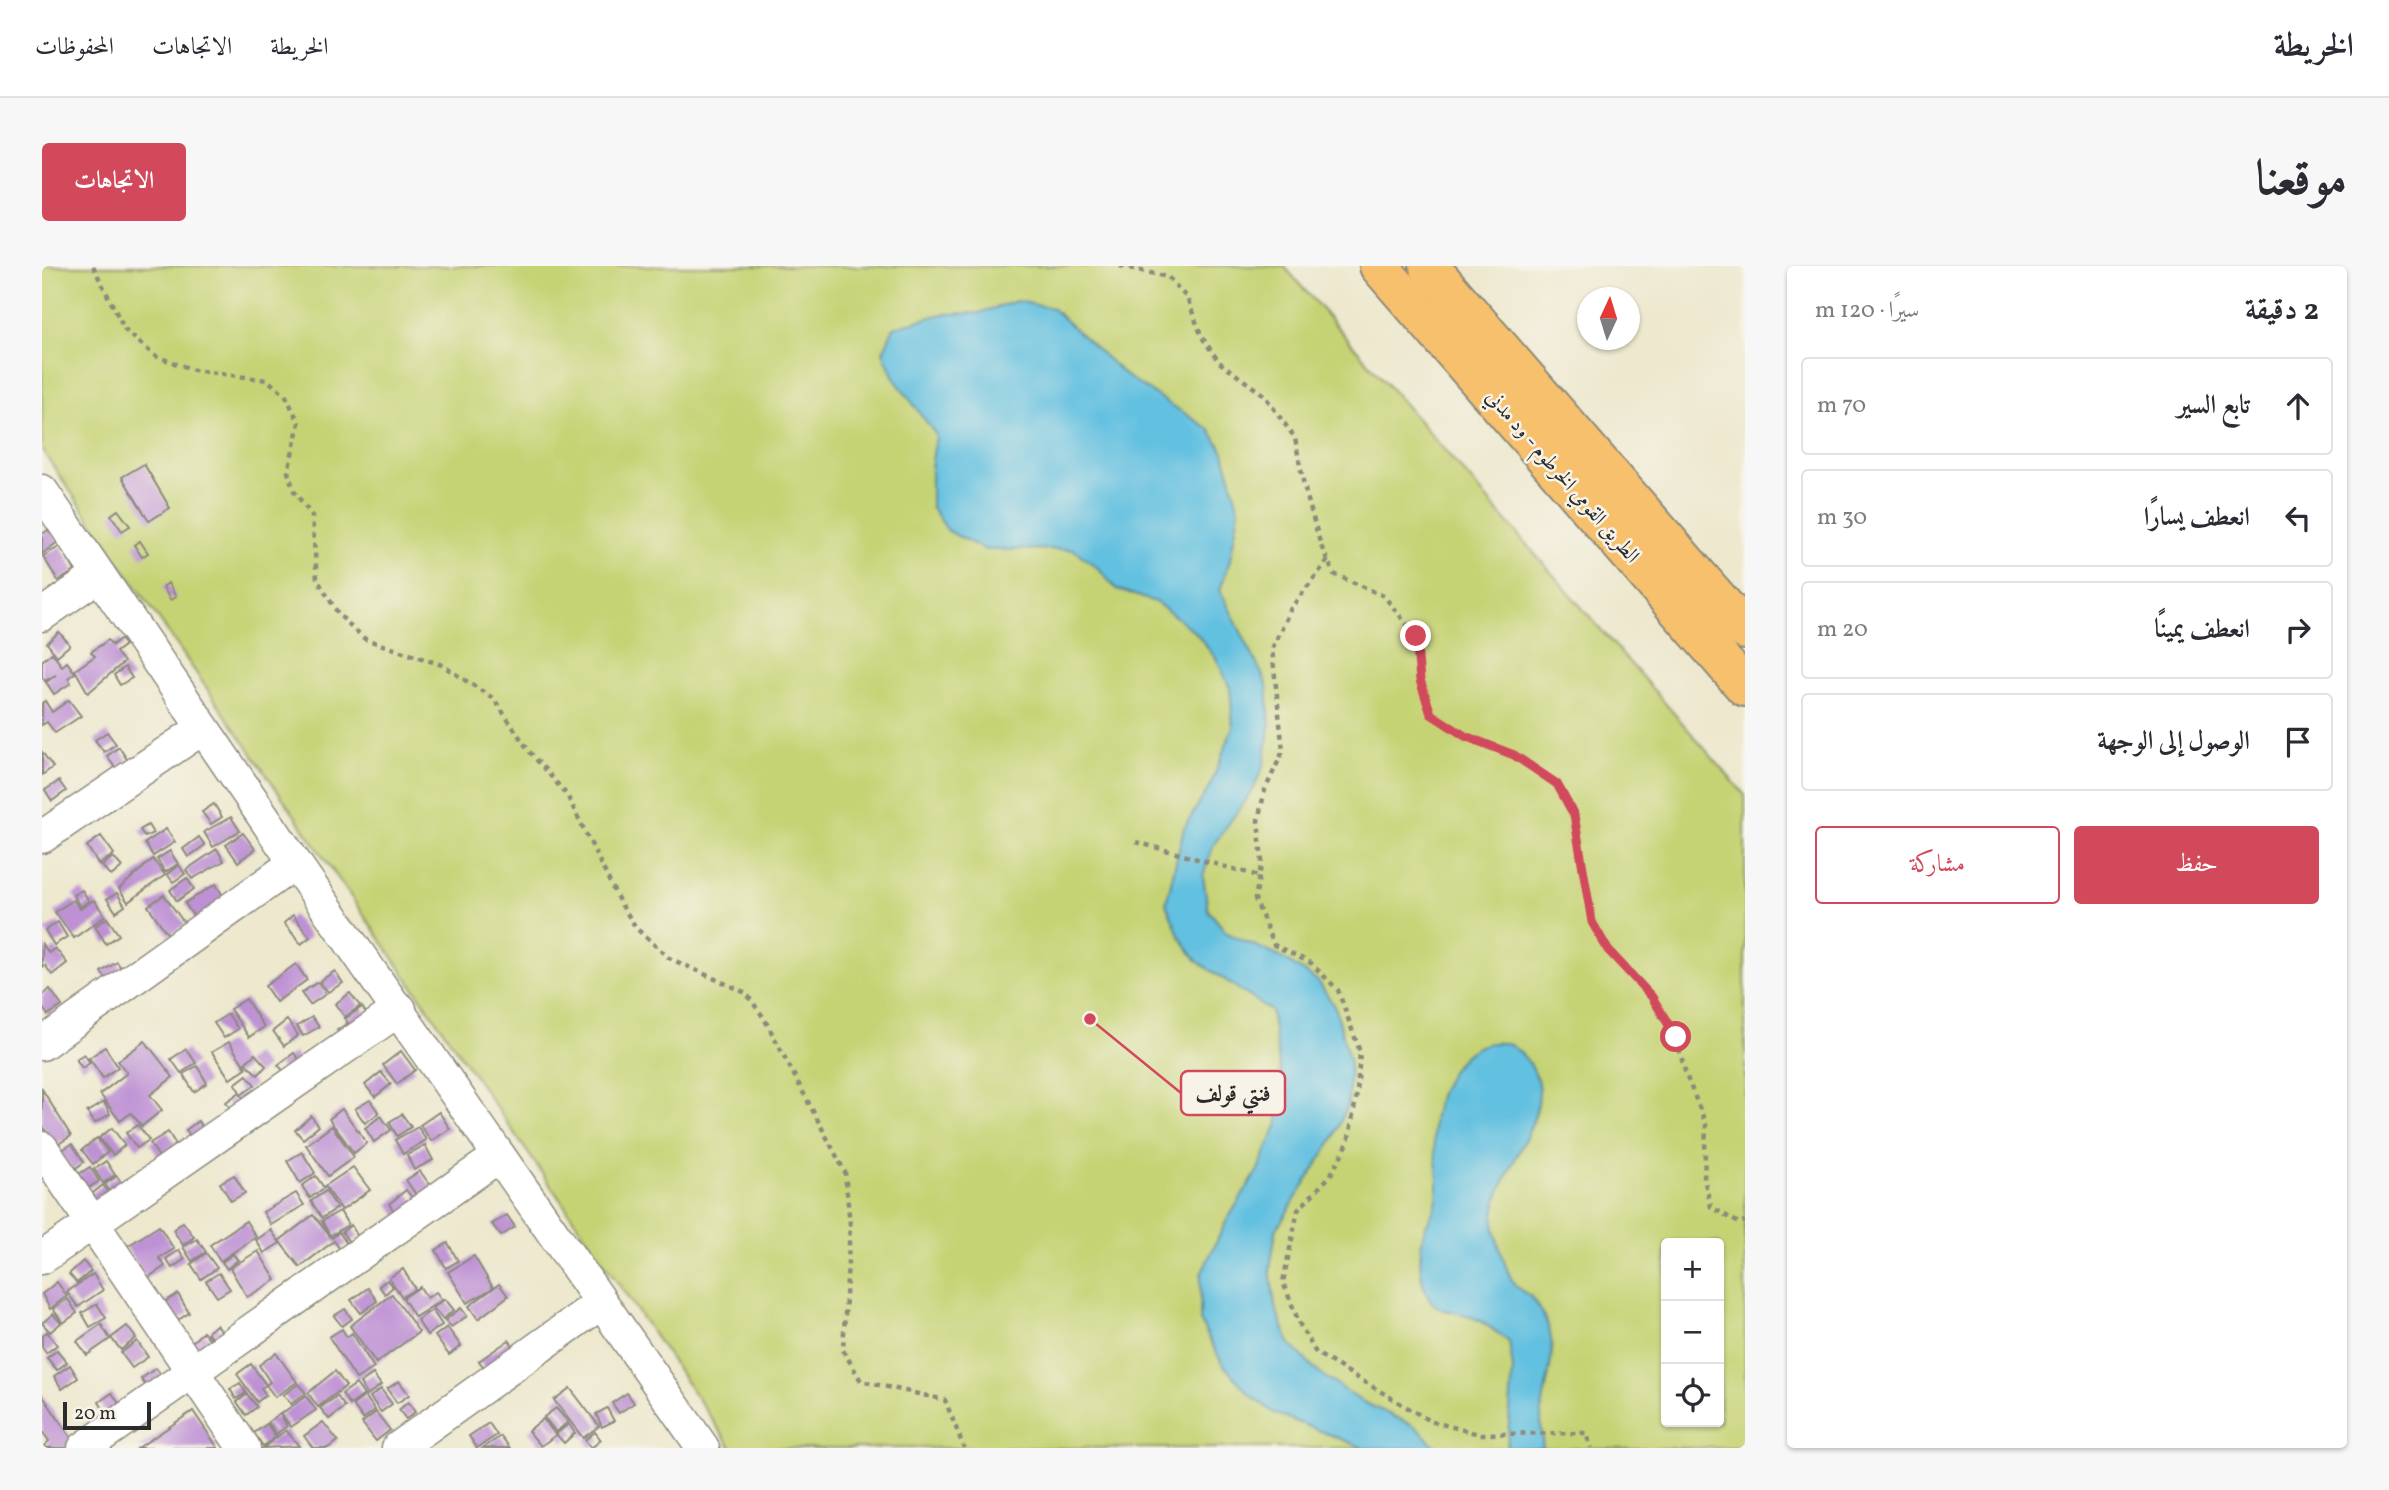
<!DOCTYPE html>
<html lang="ar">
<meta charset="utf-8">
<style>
body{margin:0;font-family:Vollkorn,Amiri,serif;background:#f7f7f7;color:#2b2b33;direction:rtl}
.controls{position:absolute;right:21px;bottom:21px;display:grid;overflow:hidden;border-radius:7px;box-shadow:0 2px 5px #0004}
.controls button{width:63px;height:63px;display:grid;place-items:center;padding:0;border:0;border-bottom:2px solid #e1e1e2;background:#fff;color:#2b2b33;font:35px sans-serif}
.compass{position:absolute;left:1535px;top:21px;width:63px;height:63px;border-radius:50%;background:#fff;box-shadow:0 2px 5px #0004;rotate:4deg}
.scale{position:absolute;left:21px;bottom:18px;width:88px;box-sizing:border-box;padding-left:7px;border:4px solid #2b2b2b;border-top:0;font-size:19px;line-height:24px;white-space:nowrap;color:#2b2b2b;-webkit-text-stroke:5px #f7f3e8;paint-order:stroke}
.stop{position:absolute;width:21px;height:21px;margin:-16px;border:5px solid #d1495b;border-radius:50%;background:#fff}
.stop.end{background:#d1495b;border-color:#fff;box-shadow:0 2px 7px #0008}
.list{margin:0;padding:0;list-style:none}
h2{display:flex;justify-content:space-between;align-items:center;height:91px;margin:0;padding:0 28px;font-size:30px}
h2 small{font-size:23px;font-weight:400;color:#7c7c81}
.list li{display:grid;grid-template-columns:46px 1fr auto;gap:21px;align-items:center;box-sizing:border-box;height:98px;margin:0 14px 14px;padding:0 14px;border:2px solid #e1e1e2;border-radius:7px}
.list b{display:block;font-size:26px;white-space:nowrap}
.list em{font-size:23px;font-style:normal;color:#7c7c81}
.actions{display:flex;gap:14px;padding:21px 28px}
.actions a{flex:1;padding:16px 0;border:2px solid #d1495b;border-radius:7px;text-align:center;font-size:24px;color:#d1495b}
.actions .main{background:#d1495b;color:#fff}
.icon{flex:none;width:38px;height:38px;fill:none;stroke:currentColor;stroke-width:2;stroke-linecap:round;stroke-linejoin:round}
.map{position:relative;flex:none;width:1703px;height:1182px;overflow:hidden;direction:ltr;border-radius:7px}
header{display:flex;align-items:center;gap:42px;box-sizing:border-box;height:98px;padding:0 35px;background:#fff;border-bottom:2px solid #e1e1e2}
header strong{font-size:33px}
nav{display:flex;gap:38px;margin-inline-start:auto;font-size:24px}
.intro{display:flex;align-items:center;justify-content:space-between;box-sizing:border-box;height:168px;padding:0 42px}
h1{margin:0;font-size:49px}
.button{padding:18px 32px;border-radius:7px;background:#d1495b;color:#fff;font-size:24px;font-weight:700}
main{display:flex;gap:42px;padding:0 42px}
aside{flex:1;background:#fff;border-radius:7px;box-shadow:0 2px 5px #0004}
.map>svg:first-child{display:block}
.green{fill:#c6d374;stroke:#787f50;stroke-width:2;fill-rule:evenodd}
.water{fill:#62c0e0;stroke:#467686;stroke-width:2}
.building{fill:#bd91d4}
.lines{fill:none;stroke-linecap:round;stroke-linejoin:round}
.minor-casing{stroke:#8c8a7c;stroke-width:35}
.highway-casing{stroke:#8c8a7c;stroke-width:42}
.path{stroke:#8c8a7c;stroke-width:4.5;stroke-dasharray:5 5;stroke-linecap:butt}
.minor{stroke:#fff;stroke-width:32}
.highway{stroke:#f7c06c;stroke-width:38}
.route{stroke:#d1495b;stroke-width:9}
.labels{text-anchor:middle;stroke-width:5;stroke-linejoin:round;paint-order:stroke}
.street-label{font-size:21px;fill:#2b2b2b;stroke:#f7f3e8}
.leader{fill:none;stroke:#d1495b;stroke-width:2.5}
.callout-dot{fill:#d1495b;stroke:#f7f3e8;stroke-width:2.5}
.callout{fill:#f7f3e8;stroke:#d1495b;stroke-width:2.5}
.callout-label{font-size:23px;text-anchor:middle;font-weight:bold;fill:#2b2b2b}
</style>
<header>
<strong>الخريطة</strong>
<nav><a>الخريطة</a><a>الاتجاهات</a><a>المحفوظات</a></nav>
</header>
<div class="intro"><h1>موقعنا</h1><a class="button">الاتجاهات</a></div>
<main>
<aside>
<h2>2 دقيقة<small>سيرًا · 120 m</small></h2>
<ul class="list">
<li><svg class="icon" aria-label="ahead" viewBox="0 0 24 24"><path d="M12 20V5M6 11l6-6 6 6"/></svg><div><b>تابع السير</b></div><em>70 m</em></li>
<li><svg class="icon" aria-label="left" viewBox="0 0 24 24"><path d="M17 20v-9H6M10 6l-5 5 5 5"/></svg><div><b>انعطف يسارًا</b></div><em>30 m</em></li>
<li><svg class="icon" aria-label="right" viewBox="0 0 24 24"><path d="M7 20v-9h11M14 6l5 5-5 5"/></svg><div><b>انعطف يمينًا</b></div><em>20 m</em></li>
<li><svg class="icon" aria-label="arrive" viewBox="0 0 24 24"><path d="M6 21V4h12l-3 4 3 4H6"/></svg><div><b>الوصول إلى الوجهة</b></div></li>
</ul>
<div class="actions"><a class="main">حفظ</a><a>مشاركة</a></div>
</aside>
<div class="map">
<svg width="1703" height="1182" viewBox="0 0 1703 1182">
<rect width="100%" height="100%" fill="#f7f3e8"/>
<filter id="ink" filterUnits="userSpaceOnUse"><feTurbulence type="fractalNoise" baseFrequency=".0143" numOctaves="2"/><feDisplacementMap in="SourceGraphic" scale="14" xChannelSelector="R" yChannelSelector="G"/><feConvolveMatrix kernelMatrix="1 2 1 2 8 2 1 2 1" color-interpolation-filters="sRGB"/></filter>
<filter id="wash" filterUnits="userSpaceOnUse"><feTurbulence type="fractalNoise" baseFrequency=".00686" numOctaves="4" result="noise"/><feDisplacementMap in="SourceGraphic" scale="28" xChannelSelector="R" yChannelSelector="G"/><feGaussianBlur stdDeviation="1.57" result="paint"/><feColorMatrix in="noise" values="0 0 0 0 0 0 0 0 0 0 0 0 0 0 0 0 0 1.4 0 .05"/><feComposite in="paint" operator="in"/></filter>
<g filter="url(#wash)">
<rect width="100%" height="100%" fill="#ede8ce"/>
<path class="green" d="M0 0H1242L1703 529V1182H690L0 184ZM1624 977H1677V1156H1624Z"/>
<g class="water">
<polygon points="975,35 1010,42 1084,110 1167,163 1182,186 1197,245 1188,294 1178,324 1225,418 1228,461 1222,499 1211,524 1172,578 1161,610 1166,644 1185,667 1238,691 1276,715 1294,743 1308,797 1306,838 1291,873 1234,964 1228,1003 1233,1040 1247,1077 1277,1107 1319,1135 1373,1160 1395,1182 1322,1182 1232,1147 1207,1128 1180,1097 1158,1055 1159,1008 1184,956 1215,906 1235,860 1241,824 1229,745 1155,695 1138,671 1124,638 1142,562 1168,520 1191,461 1188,422 1175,394 1154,367 1134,351 1113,336 1074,323 1057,303 1031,283 943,284 906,265 889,240 889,202 894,169 852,112 841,86 852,61 900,48 936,47"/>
<path d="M1466 777C1539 827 1461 887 1452 948 1450 963 1464 1006 1473 1019 1477 1025 1485 1027 1490 1032 1496 1038 1503 1052 1506 1060 1517 1091 1500 1124 1499 1155 1499 1164 1500 1173 1501 1182H1465L1471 1103 1467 1076C1456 1067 1445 1058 1432 1052 1418 1044 1400 1049 1389 1035 1375 1017 1377 982 1383 962 1386 954 1392 946 1394 938 1400 912 1391 889 1391 863 1391 833 1411 786 1444 778 1451 776 1459 777 1466 777Z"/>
</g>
<g id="blocks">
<g class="building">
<polygon points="102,198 128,242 107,255 80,211"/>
<polygon points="76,244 88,260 80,265 69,249"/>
<polygon points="8,263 17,275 0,288 0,268"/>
<polygon points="98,275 106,287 100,291 92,279"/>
<polygon points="19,280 33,305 16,315 1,290"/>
<polygon points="126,317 134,331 128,334 121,321"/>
<polygon points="17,366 28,379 15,390 5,377"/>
<polygon points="78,373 83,379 74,386 82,396 46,427 33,404 53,390 49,386 66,374 70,379"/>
<polygon points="10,387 20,400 25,396 33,407 26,412 29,417 12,428 4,416 14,409 3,415 0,411 0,395"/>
<polygon points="83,401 90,412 78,419 72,409"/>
<polygon points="27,434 39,450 13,467 5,456 0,459 0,437 3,435 10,446"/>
<polygon points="65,466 74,478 62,486 53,474"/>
<polygon points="77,481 86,495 74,503 65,490"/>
<polygon points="0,486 11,501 0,509"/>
<polygon points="17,515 24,525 10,535 3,524"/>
<polygon points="172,538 180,551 169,558 160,546"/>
<polygon points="189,551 198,565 171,581 162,566"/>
<polygon points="106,559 111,567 103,571 98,564"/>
<polygon points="124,563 133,576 111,590 103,577"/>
<polygon points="201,567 213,583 196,596 184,579"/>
<polygon points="59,570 72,588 57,599 45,580"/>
<polygon points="157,571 163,579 146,591 141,583"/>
<polygon points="175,583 182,595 150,613 144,604"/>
<polygon points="128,585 136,598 123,606 115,593"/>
<polygon points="71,591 80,601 69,610 60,600"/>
<polygon points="111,593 123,609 86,636 77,623"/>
<polygon points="137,599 143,608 131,616 125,608"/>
<polygon points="145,612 152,623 135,635 128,624"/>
<polygon points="174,618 186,639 156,658 143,637"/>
<polygon points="40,624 47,635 38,641 31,629"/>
<polygon points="75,627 83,640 74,646 65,633"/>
<polygon points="122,629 143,658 127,670 106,640"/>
<polygon points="31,634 38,643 52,634 63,650 32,672 13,646"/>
<polygon points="251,649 268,671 259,678 242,657"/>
<polygon points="65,652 77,669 64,678 53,660"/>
<polygon points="16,656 25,671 12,679 3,664"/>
<polygon points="0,678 7,687 13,682 25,697 10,709 3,699 0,701"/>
<polygon points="75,696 87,713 72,723 59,706"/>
<polygon points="254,698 265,714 234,736 223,720"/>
<polygon points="293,705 301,717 286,726 278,715"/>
<polygon points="276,716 284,728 268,739 259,727"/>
<polygon points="8,723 20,740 6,749 0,741 0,729"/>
<polygon points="308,727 318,740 303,751 293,738"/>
<polygon points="204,733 222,761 207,771 188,743"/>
<polygon points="320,741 331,757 303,776 295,764 306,757 303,753"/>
<polygon points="186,748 196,763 182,772 172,757"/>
<polygon points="270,751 277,761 261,770 255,760"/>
<polygon points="245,754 256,769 242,780 231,765"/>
<polygon points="103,775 131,811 108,829 120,844 100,860 89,847 78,855 58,828 85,807 76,795"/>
<polygon points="187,776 204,802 188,813 170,786"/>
<polygon points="63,781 76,801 61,812 47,792"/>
<polygon points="144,783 154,797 139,807 129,793"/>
<polygon points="359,785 373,804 355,818 341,799"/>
<polygon points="252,787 261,799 246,810 236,799"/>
<polygon points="42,788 48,797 40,802 34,793"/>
<polygon points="213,788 224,800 216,809 203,797"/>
<polygon points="155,800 165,817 152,826 141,808"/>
<polygon points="339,806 349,818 333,831 323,819"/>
<polygon points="205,809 213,819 199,829 207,839 192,849 184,836 198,826 193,818"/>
<polygon points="0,823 29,870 13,880 0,859"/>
<polygon points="328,834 337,847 323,857 313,843"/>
<polygon points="62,836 68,848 53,857 45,846"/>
<polygon points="300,843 325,877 312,887 287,853"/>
<polygon points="397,846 408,863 389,875 378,859"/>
<polygon points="360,848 369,861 355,870 347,856"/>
<polygon points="269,850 277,860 261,873 253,864"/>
<polygon points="339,850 349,864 332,876 323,862"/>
<polygon points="156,855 166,869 154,878 144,864"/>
<polygon points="96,859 107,874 95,882 84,867"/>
<polygon points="290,860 312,891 286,910 264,879"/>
<polygon points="376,861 384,874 361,888 353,874"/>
<polygon points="70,862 83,879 71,889 57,872"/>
<polygon points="126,866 136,882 118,893 108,877"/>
<polygon points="55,872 66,886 51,898 40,884"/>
<polygon points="30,878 42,896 30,905 17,886"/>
<polygon points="383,879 391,894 372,904 365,889"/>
<polygon points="260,886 273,907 258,917 245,895"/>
<polygon points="64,895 73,909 61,917 52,903"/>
<polygon points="48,901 57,915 42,925 34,910"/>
<polygon points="311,901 328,924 300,944 283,920"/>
<polygon points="378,905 393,926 379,936 364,914"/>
<polygon points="192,909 203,927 189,935 178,917"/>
<polygon points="75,910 86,928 74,935 63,918"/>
<polygon points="274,910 282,922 268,932 260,920"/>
<polygon points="61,919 71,932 56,944 46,931"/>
<polygon points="364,924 375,938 357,952 347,938"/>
<polygon points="284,925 295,942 280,952 269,935"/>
<polygon points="254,927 262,939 229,959 221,946"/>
<polygon points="298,945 306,959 288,970 280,955"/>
<polygon points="271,949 290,972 297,966 305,978 298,983 292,975 258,1001 237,975"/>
<polygon points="465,949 473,961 459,970 450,958"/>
<polygon points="204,955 214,971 178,995 168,979"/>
<polygon points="141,956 152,971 141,979 131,964"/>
<polygon points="309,959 316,971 307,976 300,966"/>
<polygon points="117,960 132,983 117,992 123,1000 104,1013 84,981"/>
<polygon points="229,964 238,977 222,987 214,974"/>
<polygon points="155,973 164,986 150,995 141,981"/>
<polygon points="406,977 416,995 404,1002 394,984"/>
<polygon points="137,984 143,993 130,1002 124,993"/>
<polygon points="216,985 234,1014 205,1031 188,1002"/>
<polygon points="164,987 175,1002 159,1013 149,998"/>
<polygon points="191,988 196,994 185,1003 180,996"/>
<polygon points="432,990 451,1022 425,1037 406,1006"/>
<polygon points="41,995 49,1005 35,1017 27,1008"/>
<polygon points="361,1003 373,1023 360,1031 347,1012"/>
<polygon points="177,1007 188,1023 175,1031 164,1015"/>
<polygon points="51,1008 61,1024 36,1041 25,1026"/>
<polygon points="345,1014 351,1021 343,1028 337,1020"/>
<polygon points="15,1016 25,1030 8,1043 0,1028"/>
<polygon points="457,1018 466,1030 436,1053 427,1040"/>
<polygon points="378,1021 385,1032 394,1026 400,1034 373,1051 361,1032"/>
<polygon points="326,1022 335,1035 319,1047 309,1034"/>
<polygon points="136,1028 147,1047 133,1056 121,1037"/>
<polygon points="350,1028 377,1066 334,1097 308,1060"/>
<polygon points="26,1033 35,1047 21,1057 11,1043"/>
<polygon points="403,1033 412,1044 401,1053 391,1042"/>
<polygon points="55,1038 64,1052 48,1061 40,1047"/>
<polygon points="419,1042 425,1050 409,1061 403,1054"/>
<polygon points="303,1043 310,1053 300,1060 292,1050"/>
<polygon points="390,1044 400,1059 385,1069 375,1054"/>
<polygon points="11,1048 19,1057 8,1066 0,1057"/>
<polygon points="59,1058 68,1073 45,1089 35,1075"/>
<polygon points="174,1059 183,1069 174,1077 165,1067"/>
<polygon points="85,1060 94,1072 79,1084 69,1072"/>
<polygon points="405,1061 419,1080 407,1089 393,1070"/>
<polygon points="300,1063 305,1071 310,1067 332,1102 314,1113 287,1071"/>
<polygon points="5,1066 15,1079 4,1087 0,1081 0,1070"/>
<polygon points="161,1066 171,1077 159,1088 149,1077"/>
<polygon points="467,1074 476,1086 446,1107 437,1095"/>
<polygon points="95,1075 106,1091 90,1102 79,1087"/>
<polygon points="15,1084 25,1096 15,1104 5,1092"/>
<polygon points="234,1087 255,1116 233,1131 224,1119 228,1116 217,1099"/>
<polygon points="209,1098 224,1119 219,1122 224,1129 215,1136 195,1108"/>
<polygon points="28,1099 36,1112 20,1123 12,1110"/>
<polygon points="114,1102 123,1114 108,1125 99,1113"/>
<polygon points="293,1105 304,1120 276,1141 266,1127"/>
<polygon points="331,1108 339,1119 325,1129 318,1117"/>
<polygon points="357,1115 367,1129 355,1137 345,1123"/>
<polygon points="198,1117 204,1127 194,1133 188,1123"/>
<polygon points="256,1118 264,1127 249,1138 241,1129"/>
<polygon points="314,1118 322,1129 308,1139 300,1128"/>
<polygon points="528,1122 557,1160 541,1172 512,1134"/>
<polygon points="339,1123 350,1138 339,1146 328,1131"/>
<polygon points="70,1127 80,1142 66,1151 57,1136"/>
<polygon points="585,1127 592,1137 577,1147 570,1137"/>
<polygon points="205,1128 215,1141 204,1149 195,1136"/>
<polygon points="0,1129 34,1179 30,1182 0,1182 7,1175 0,1165"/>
<polygon points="264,1130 274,1144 249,1161 239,1148"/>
<polygon points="295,1130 303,1141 287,1153 278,1142"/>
<polygon points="323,1130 333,1144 321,1153 311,1139"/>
<polygon points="366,1136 373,1146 364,1153 357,1144"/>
<polygon points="514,1142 526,1156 514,1166 502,1151"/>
<polygon points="565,1142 572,1155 560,1161 554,1148"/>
<polygon points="151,1145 176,1182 96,1182"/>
<polygon points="334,1146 348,1164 334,1175 320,1157"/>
<polygon points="238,1148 245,1160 234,1168 226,1156"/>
<polygon points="501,1153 514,1169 499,1180 486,1165"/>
<polygon points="281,1156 296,1175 286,1182 271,1182 262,1170"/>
<polygon points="447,1157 455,1169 435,1182 427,1170"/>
<polygon points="225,1158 234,1171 221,1180 212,1167"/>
<polygon points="527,1158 533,1167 522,1177 514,1168"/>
<polygon points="244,1164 257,1180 221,1182 240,1167"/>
<polygon points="553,1166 559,1174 549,1182 543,1174"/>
<polygon points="459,1170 468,1182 441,1182"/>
</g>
</g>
</g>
<g filter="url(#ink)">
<use href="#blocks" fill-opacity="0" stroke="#8c8a7c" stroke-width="2"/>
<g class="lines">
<g class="minor-casing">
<g id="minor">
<polyline points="0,225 253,597 661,1182"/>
<polyline points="0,349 57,309"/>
<polyline points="0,571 161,462"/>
<polyline points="0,778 253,597"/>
<polyline points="0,882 202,1182"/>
<polyline points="0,992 358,743"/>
<polyline points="42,1182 457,890"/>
<polyline points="356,1182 559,1037"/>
</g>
</g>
<g class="highway-casing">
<g id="highway">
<polyline points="1337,0 1703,421"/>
<polyline points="1387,0 1703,364"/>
</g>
</g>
<g class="path">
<polyline points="51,0 83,64 113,90 152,104 225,114 243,128 257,157 246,206 252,225 270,250 275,313 297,349 323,373 400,399 452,433 487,485 525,529 577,635 595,663 627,692 704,727 722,752 803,906 808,959 801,1084 819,1115 903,1134 922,1182"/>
<polyline points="1078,0 1126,11 1145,32 1160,71 1177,96 1222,129 1253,172 1262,220 1279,280 1292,308 1342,330 1374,370 1378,414 1389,448 1423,470 1472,489 1515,518 1532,549 1550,657 1567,684 1610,731 1634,771 1644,809 1664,858 1662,913 1669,941 1697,957 1703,955"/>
<polyline points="1286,294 1249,342 1230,383 1241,485 1223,524 1216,554 1220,595 1213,633 1232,679 1269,697 1296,724 1318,786 1315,827 1306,877 1288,910 1256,944 1241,1016 1258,1059 1274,1087 1388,1155 1437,1168 1544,1167 1549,1182"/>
<polyline points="1094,576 1217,610"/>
</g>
<use href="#minor" class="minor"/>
<use href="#highway" class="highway"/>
</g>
</g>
<g class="lines" filter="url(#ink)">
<polyline class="route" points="1374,370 1378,414 1389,448 1423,470 1472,489 1515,518 1532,549 1550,656 1566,684 1610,731 1634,771"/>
</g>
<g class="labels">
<g class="street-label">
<text transform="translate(1521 210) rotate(49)" y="7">الطريق القومي الخرطوم - ود مدني</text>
</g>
</g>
<path class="leader" d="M1048 753L1139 827"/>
<circle class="callout-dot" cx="1048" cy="753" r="7"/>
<rect class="callout" x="1139" y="805" width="104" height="44" rx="7"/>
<g class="callout-label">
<text x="1191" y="835">فنتي قولف</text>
</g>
</svg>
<div class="controls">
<button>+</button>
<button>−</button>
<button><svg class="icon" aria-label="locate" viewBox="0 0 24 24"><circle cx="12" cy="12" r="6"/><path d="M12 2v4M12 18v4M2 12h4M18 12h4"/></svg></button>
</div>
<svg class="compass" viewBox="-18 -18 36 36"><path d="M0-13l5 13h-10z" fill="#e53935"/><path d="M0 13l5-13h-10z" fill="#7c7c81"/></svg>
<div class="scale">20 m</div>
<div class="stop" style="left:1634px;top:771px"></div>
<div class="stop end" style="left:1374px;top:370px"></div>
</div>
</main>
